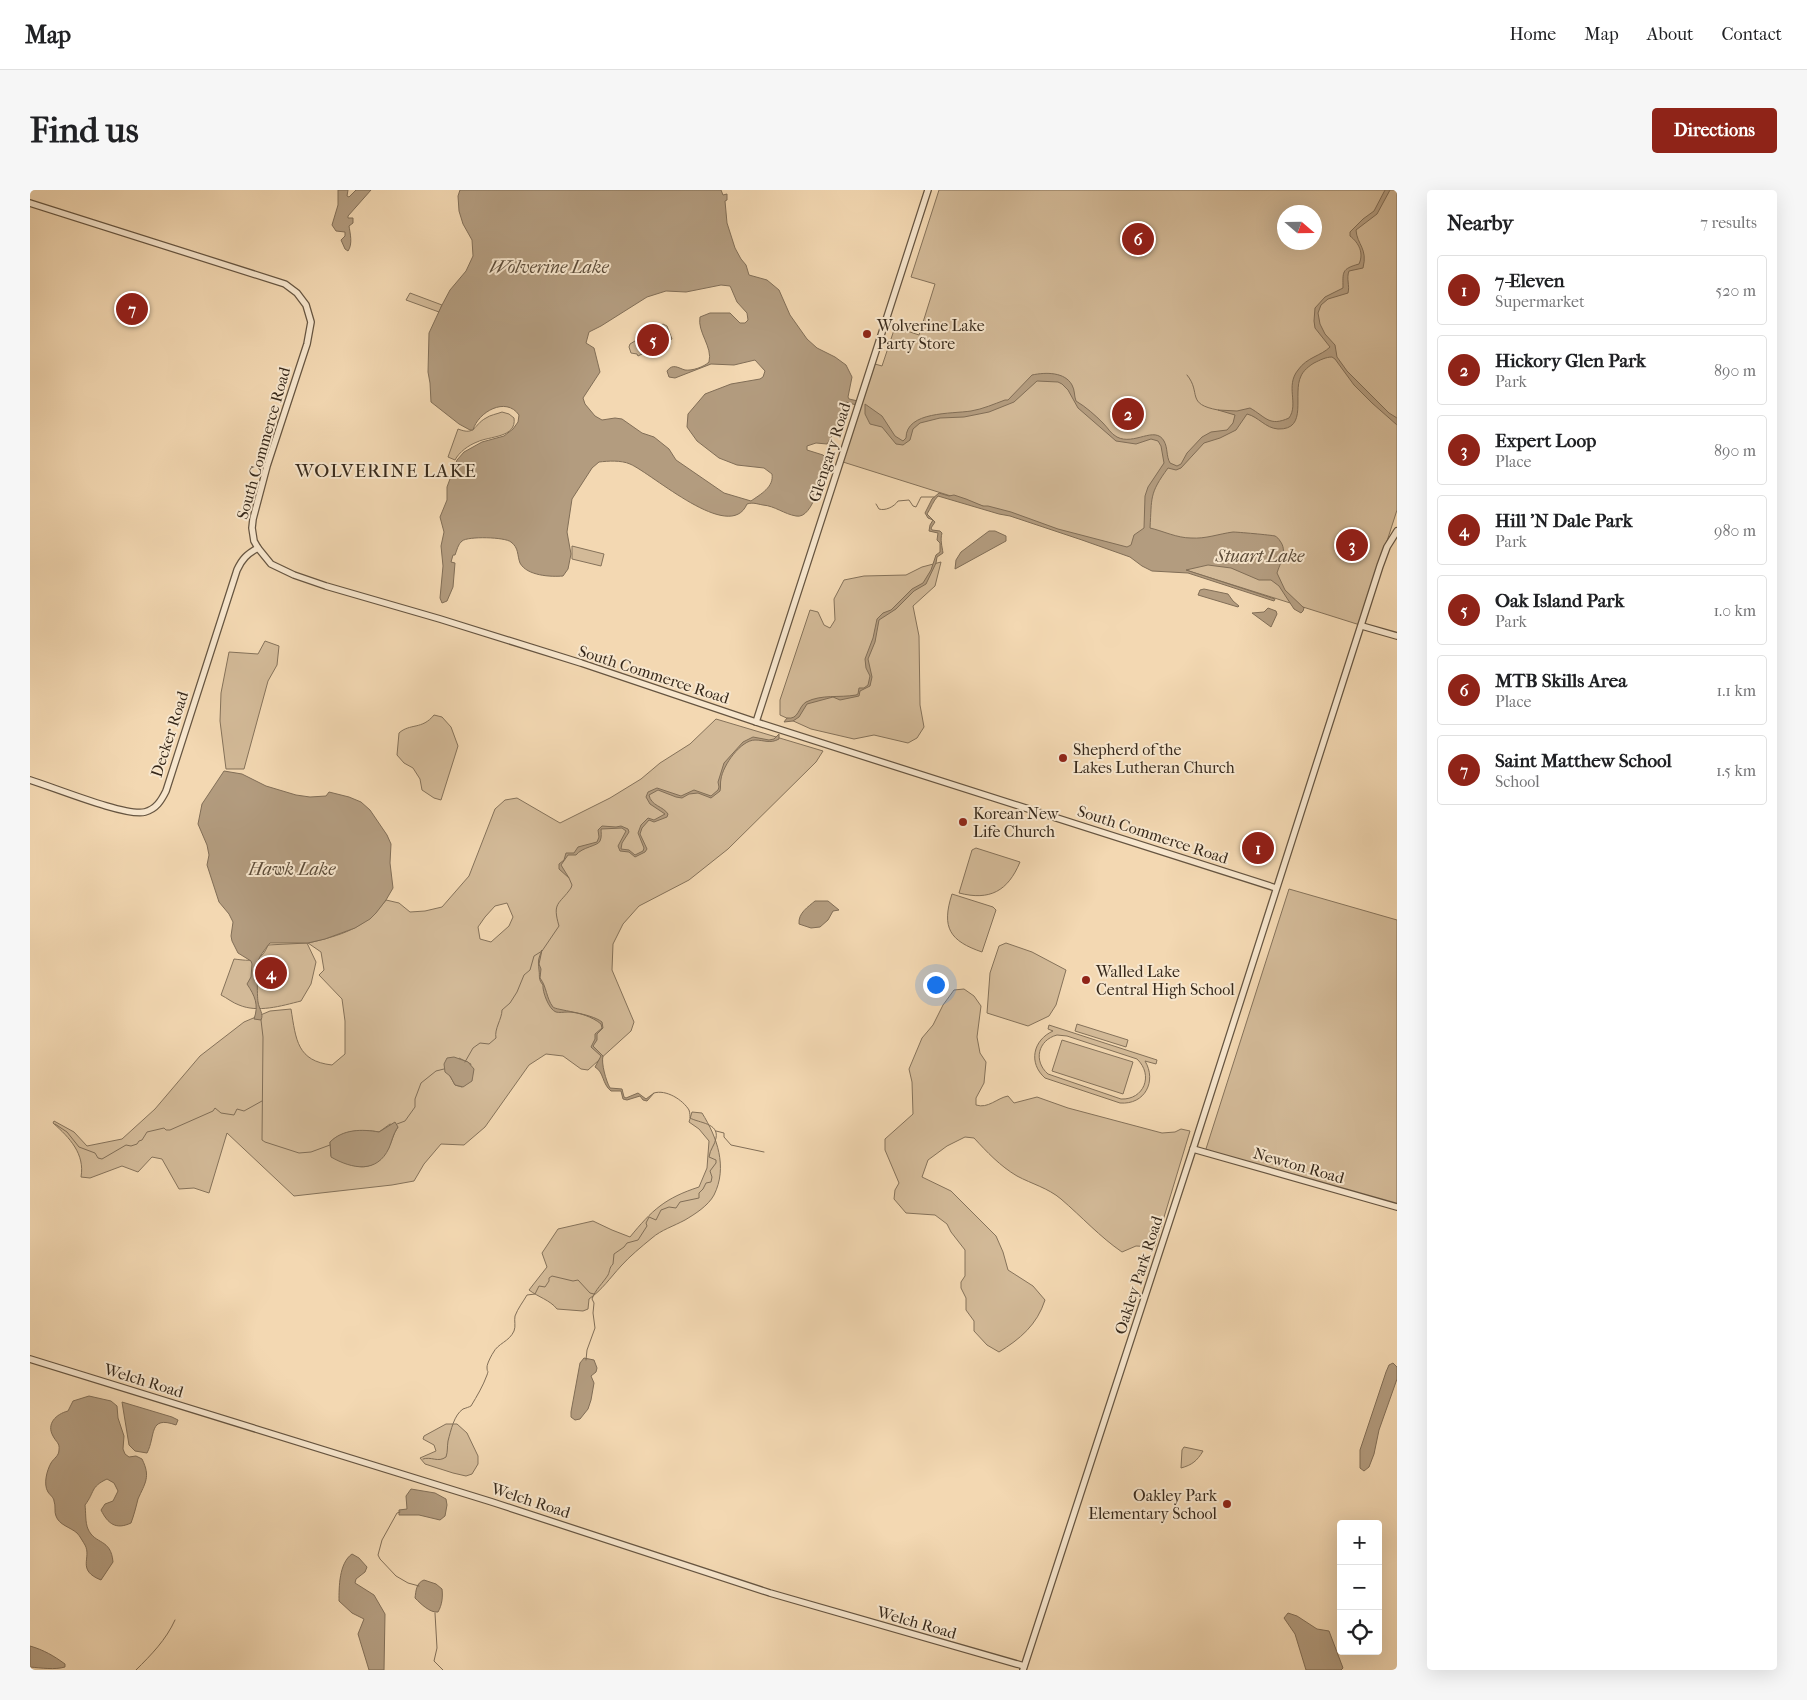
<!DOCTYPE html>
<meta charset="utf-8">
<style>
body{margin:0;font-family:"IM FELL French Canon",serif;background:#f6f6f6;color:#202124}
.controls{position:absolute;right:15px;bottom:15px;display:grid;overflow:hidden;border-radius:5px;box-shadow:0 5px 20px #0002}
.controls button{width:45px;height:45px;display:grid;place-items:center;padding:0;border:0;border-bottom:1px solid #e0e0e0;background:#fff;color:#202124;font:25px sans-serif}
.compass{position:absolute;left:1247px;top:15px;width:45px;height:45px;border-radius:50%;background:#fff;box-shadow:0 5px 20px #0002;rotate:110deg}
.you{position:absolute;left:905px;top:794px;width:18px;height:18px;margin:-12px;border:4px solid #fff;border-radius:50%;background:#1a73e8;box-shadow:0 0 0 8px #1a73e833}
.badge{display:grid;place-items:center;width:32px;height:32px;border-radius:50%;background:#8f2418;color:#fff;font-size:16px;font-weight:700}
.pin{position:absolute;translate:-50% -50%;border:2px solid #fff;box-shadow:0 1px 5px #0006}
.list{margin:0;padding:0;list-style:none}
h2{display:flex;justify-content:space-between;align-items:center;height:65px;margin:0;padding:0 20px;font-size:21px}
h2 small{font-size:16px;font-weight:400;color:#757577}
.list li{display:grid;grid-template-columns:32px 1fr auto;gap:15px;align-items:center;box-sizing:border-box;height:70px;margin:0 10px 10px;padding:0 10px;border:1px solid #e0e0e0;border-radius:5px}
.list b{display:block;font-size:19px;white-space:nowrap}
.list p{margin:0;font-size:16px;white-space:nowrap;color:#757577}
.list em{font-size:16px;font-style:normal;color:#757577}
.icon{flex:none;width:28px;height:28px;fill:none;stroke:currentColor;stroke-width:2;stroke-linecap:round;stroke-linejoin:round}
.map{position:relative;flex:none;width:1367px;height:1480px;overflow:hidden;border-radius:5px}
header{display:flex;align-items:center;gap:30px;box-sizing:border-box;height:70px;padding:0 25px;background:#fff;border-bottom:1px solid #e0e0e0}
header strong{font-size:24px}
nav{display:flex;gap:28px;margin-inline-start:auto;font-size:18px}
.intro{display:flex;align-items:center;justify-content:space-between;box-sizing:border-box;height:120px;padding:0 30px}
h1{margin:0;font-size:35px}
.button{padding:12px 22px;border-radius:5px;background:#8f2418;color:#fff;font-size:18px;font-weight:700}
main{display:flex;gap:30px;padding:0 30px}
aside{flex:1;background:#fff;border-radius:5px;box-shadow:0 5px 20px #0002}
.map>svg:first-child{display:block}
.green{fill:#d3ba98;stroke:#85725a;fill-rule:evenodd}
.water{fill:#b39c7f;stroke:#816e57;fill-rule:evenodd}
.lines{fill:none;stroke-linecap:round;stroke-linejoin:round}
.stream{stroke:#816e57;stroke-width:1}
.tertiary-casing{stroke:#665541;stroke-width:8}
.tertiary{stroke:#f7e6cd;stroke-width:5.5}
.poi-dot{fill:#8f2418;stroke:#f7e6cd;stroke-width:2}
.labels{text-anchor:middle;stroke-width:4;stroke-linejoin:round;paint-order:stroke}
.poi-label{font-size:16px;fill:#37291b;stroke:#f7e6cd;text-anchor:start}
.street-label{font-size:16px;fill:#37291b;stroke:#f7e6cd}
.water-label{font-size:18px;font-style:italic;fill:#5c4c39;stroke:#f7e6cd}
.quarter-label{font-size:19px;letter-spacing:1px;fill:#37291b;stroke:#f7e6cd}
</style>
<header>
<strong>Map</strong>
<nav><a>Home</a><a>Map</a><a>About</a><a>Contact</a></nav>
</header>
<div class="intro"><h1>Find us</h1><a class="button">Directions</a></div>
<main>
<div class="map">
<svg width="1367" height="1480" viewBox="0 0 1367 1480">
<rect width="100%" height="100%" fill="#f3d8b2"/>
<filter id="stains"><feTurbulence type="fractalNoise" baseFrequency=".004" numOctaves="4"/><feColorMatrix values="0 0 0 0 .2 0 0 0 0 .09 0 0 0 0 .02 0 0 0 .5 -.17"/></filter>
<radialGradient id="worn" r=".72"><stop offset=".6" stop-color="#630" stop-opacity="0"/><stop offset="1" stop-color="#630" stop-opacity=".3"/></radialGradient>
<g class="green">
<path d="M909 0H1367V320L1330 435 813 272 845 174 852 176 865 137 889 145 905 94 881 87ZM1254 22H1284V52H1254Z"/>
<polygon points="380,103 412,115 409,122 376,110"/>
<polygon points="633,134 637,136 642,149 608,166 607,164 601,163 599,157 600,154"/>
<path d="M472 222 479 224 484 228C487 248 459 246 447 252 439 255 429 262 425 270L418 267 428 239C446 246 443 235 456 228 460 225 467 224 472 222Z"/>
<polygon points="542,356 574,364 571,376 542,369"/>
<polygon points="911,372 905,396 883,416 889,446 890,515 894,537 887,548 878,553 844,545 824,549 781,539 750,525 750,510 780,420 788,422 794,435 800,438 805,430 804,409 814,390 834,386 876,385 892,377"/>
<polygon points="235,451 249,456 247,475 238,491 214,579 196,579 190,531 191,503 199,462 228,464"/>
<path d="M404 525 412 527 421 537 428 556 411 610 404 608 392 600 390 589 383 578 374 573 367 565 369 543C380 533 392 540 404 525Z"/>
<path d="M686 529 793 561 786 572 698 659 659 690 609 716 593 734 583 754 582 780 604 832 601 841 558 880 551 879 533 866 516 864 499 875 455 937 434 955 411 954 394 974 384 991 362 995 264 1006 197 943 179 1003 164 998 149 999 132 969 122 967 108 982 92 976 60 988 51 987C55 964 40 948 23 933L24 931 44 942 57 956 92 949 125 919 170 866 214 832 240 821 261 819C266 850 267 871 302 875L315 864V831L312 809 289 785 294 780 291 762 278 753C312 745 334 739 356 710L369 713 380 722 395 721 412 717 439 686 465 619 475 610 487 608 530 633 580 608 611 589 630 573 660 554ZM477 713 483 727 479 736 461 752 450 749 448 737 455 727 465 716ZM429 868 441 874 432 897 425 895 420 886ZM360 934 368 937C363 944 362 952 358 959 339 986 326 977 301 966L300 952C313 940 332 939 349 942Z"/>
<path d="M946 658 990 672C978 701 960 711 929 703L942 660Z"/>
<polygon points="1259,699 1367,730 1367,1015 1175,962"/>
<path d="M922 704 963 717 966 720 952 762C920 751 911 738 922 704Z"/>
<path d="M277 753 286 772 281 794 271 811C251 816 228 823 209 815 203 813 197 808 191 805L204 769C221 771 231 773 238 755Z"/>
<polygon points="976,753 1002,762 1036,780 1026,815 1019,826 998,836 957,823 960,783 969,756"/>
<path d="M934 799 944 806 951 816 947 847 950 863 956 872 954 893 946 908V915C958 919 967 908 978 906L984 913 1007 907 1038 918 1132 943 1145 942 1151 939 1160 941 1125 1057 1106 1056 1092 1062C1070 1047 1052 1027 1031 1009 1018 998 1002 994 987 986 970 976 957 962 944 948L935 947 917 956 898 970 892 987 921 1001 966 1046 973 1062 978 1080 1003 1096 1015 1110C1007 1135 990 1149 969 1162L957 1155 944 1141V1131L936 1120V1108L931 1098V1092L935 1086V1060L921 1042 917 1034 905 1025 876 1023 864 1009 865 1000 869 993 855 960V949L883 924 882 892 879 879 892 848 903 835 913 815 924 800Z"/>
<polygon points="1047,834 1098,850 1096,857 1045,841"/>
<path d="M1019 835 1127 870 1126 874 1115 871C1127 891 1115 915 1090 913L1015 888C998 873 1003 850 1023 841L1018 839ZM1027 845 1037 846 1107 869C1124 885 1114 910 1091 909L1018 884C1003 871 1008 850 1027 845Z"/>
<polygon points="1032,850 1103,872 1093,904 1022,881"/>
<path d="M662 922 672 923C687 947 698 977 684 1005 678 1016 665 1024 655 1030 644 1036 631 1040 622 1048 611 1057 600 1066 591 1076 580 1088 572 1100 559 1109L558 1119 553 1121 527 1119C520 1110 508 1107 499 1100L517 1077 512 1063 528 1039 563 1031 582 1040 600 1047C622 1020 635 1008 669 997L677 978 679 951 669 939 659 932Z"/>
<polygon points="416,1234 427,1234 437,1243 448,1266 448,1274 442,1284 436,1286 423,1283 395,1274 390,1268 406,1261 404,1255 393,1249 394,1246"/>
<path d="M1154 1257 1173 1261C1167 1271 1162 1275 1151 1278L1152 1260Z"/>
</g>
<g class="water">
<path d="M308 0H318L317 6 319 7 326 0H341L318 26V28H323V33L319 36C320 43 323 54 318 61L315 59 311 50 315 46V42L306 41 302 35 308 15Z"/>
<path d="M430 0H691L693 5 697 4V10L695 11 697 33 705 58 711 69 716 75 719 85 737 90 749 100 760 125 777 149 787 158 805 167 816 175 822 187 818 207 819 209 828 211 826 215 816 212 806 239 797 254 786 253 777 256V260L793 265 796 268C793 281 784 330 766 326 754 324 745 316 733 315 727 314 723 312 717 314 700 354 623 284 600 274 591 270 578 271 569 272L562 278 542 309 537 342 541 364 538 379 533 386C521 387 497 386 490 373 487 365 489 358 481 352 475 347 438 346 432 351 428 354 427 360 425 365H423L421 372 425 373 423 397 417 411 412 413 410 408 413 376 411 356 414 342 410 327 417 310V297L427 270 434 262 452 252 474 246 483 239 488 232 489 225C476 206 448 222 443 240H440L429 234 401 212 400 193 398 182 399 143 412 115 420 100 436 81 443 66 442 50 433 34 429 21 428 6ZM691 95 700 96 701 98 707 112 717 123 718 130 715 133H710L700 123H680L670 127C667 142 683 157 679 172 674 177 662 181 655 180 648 178 643 173 637 181L639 187 645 188 681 174 704 175 725 170 735 181 733 187 730 189 701 194 675 204 658 224 657 237 667 251 689 268 707 275 734 278 742 284C744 297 731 304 721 311L694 303 646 270 639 259 624 247 612 243 592 229 585 228 572 230 565 226 555 214 553 208 570 182 564 158 556 153 559 142 571 136 617 107 636 101 656 102Z"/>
<path d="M1355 0H1360L1347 24 1326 40C1327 55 1338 58 1333 78L1319 81C1316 89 1320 95 1318 103L1298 109 1291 115 1288 123 1290 134 1295 144 1305 155 1307 167 1317 181 1359 223 1367 228V235L1342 213 1324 195 1305 169 1302 167C1296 167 1290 170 1284 173 1279 176 1273 181 1271 186 1262 204 1279 240 1248 239 1235 238 1229 227 1217 224L1206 240 1190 248 1174 253 1151 278 1146 280 1138 278C1119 304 1122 307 1120 338 1133 341 1147 348 1161 348 1176 349 1188 344 1203 342 1207 342 1241 345 1245 346 1247 347 1249 349 1250 351 1258 361 1250 373 1247 383L1255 400 1274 418 1273 421 1271 423 1264 419 1249 396 1241 390H1229L1201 378 1178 375 1156 380 1245 409 1244 411 1158 383 1122 381 1112 376 1100 367 1052 350 980 326 969 324 908 306C903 311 901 318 897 324L905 332 901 338 902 340 910 341 912 343C910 350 912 356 913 363L907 367 906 373 896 394 884 401 866 419 849 430 845 452 838 469 842 487 840 496 830 501 829 506 810 510 803 507 777 514 769 527 763 531 754 532 757 528C769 530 768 517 776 512 792 504 809 508 826 505L828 504 829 498H834L838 495 840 486 836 478 835 469 843 448 847 429 853 423 861 420 882 399 893 393 901 380 906 365 910 362V353L907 350 908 343 899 341 900 335 903 330 898 328 895 323 902 309 909 303 919 306 924 305 936 309 953 316H958L981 322 1028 339 1097 357 1101 355 1104 345 1114 338 1115 306 1118 297 1134 273 1131 256 1128 251 1121 249 1106 254 1086 251 1048 218 1038 200 1032 194 1028 192 1007 191 984 212 959 222 934 227 910 228 890 233 883 239 880 250 873 255 866 254 852 237 840 234 835 224V214L852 226 865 246 873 251 876 248C876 221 922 224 941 221 953 219 964 214 975 210H978L1002 185C1016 182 1035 182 1042 195 1045 200 1044 206 1046 211 1056 217 1065 225 1073 233 1078 238 1081 244 1087 247 1104 256 1125 235 1134 251 1138 258 1136 266 1140 273L1147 276 1151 274 1157 263 1172 247 1181 242 1197 240 1203 233 1205 225 1188 220 1207 221 1220 218C1236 227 1239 237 1259 228 1269 214 1255 196 1268 180 1277 167 1291 166 1300 157L1285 138 1284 131 1285 118 1295 107 1313 98C1313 82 1311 79 1329 74 1334 63 1329 53 1320 46V42L1333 29 1344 21Z"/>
<polygon points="959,341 965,341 976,346 976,351 925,379 926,370 931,362"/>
<polygon points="1174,399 1198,404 1203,411 1209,416 1208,417 1168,405 1170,400"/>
<polygon points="1238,418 1246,421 1247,424 1241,437 1222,423 1234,422"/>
<path d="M749 544V549C740 554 734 550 725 550 711 550 693 575 691 589 690 593 691 597 690 601L681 608 668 603 659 604 652 608 646 607 628 600 619 605C621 616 633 616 638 624L637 627 624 632 619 630 612 638 610 644 617 659 615 662 605 667 599 662 590 661 588 656 596 641 592 638 571 639C571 642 572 647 570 651 568 656 552 657 546 665H538L531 675 539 688 529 679V674L534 670 536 663H544L548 657 567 652 569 647 568 640 572 636 586 637 591 636 598 639 599 642 592 653 591 659 599 660 605 665 613 661 614 658 608 643 611 635 618 628 624 630 635 624 620 614 616 607 618 602 627 598 651 606 664 600 681 606 688 600 689 597 688 592 694 573 713 552 723 547 739 550 744 549Z"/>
<path d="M194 581 212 584 236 596 266 605 280 607 296 606 299 602 319 607 331 612 340 620 357 645 361 654 360 673 363 698 356 710 346 723 340 729 325 738 295 749 278 753H240C238 755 229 767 229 769 227 774 227 806 228 812 229 819 234 824 231 830L224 829C229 815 225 806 217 794L221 787 222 774 221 771 208 763 202 751 201 746 203 732 199 724 189 712 177 675 179 665 177 655 168 634 172 614Z"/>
<path d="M785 711H798L809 720 803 721 798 730 790 737 781 738 769 734C768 723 778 717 785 711Z"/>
<path d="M512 760 509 774 511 779 510 788C517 797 516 808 523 817 525 820 561 823 572 832L573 838 567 844V850L563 856 573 866C571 873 576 891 580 898L592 899 594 907 596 908 608 903 616 909 624 903 617 911 613 910 610 906 597 910 593 909 591 901H581C572 894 574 882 565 877L571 866 561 857 565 849V844L572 838 571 834C563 827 548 822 538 822 534 822 529 823 526 822 519 820 512 801 513 795 508 789 510 787 509 780 508 770 508 770 512 760Z"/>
<polygon points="424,867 438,872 444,879 442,891 433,897 425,895 420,886 415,882 414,874 417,868"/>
<path d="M365 932 368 937C363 944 362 951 359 958 347 984 322 979 301 967L300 952C313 939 332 939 349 942Z"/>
<polygon points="554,1168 564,1170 567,1178 566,1182 561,1186 564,1193 561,1210 558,1219 550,1229 545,1230 541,1227 541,1222 550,1173"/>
<polygon points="1363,1173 1367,1177 1367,1189 1349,1240 1344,1264 1339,1277 1334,1281 1330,1278 1330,1260 1356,1182 1359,1175"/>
<path d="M59 1206 81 1211 87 1216 88 1228 94 1246 93 1259 95 1264 99 1267 106 1266 112 1269C121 1287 115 1293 108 1309 106 1317 104 1325 101 1333 86 1340 78 1334 71 1320L75 1314 83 1311 88 1301 84 1293 77 1289C60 1297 65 1302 55 1315 56 1322 55 1332 58 1339 65 1355 81 1348 83 1372L71 1390C46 1380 62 1368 55 1355 53 1352 50 1346 47 1343 40 1337 29 1335 26 1326 24 1322 26 1316 24 1311 24 1308 20 1305 18 1302 13 1294 17 1280 21 1273 24 1268 29 1266 29 1260 30 1253 26 1252 23 1246 16 1234 26 1224 38 1221L43 1211Z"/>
<path d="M92 1212 142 1227 148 1230 146 1235C118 1225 126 1246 117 1263L105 1261 99 1255Z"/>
<polygon points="381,1299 405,1303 416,1309 417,1315 415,1326 410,1330 389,1325 369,1325 369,1320 377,1319 376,1306"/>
<path d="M322 1364 329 1368 337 1377 335 1382 326 1389 325 1393 344 1405 355 1424 354 1480H339L328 1444 334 1429 322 1423 309 1411C309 1397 309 1373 322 1364Z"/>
<path d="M394 1390 406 1394 412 1399C413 1407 412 1415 408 1422 400 1423 391 1414 385 1408 386 1401 386 1393 394 1390Z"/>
<polygon points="1258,1423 1267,1426 1287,1439 1299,1441 1313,1478 1311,1480 1276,1480 1265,1444 1254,1428"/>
<path d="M0 1456C14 1460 24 1466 35 1474V1477C25 1480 11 1478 0 1477Z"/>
</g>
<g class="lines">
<g class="stream">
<path d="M1157 185C1172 203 1155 214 1188 220"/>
<path d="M846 314 849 319C855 321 864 317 868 311L879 310 883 316 886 317 891 307H904"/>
<polyline points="231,830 233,847 232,950 235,952 269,963 281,962 300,955"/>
<path d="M435 872 443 858 450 853 459 854 466 848C464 839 472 829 472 820L480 813 487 802 494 785 500 780 504 766 512 761 529 736C522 712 529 715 541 698L542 695 539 688"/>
<polyline points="25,934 37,942 49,957 65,963 68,968 72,969 96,955 101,956 107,954 109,951 112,950 117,942 134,938 136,940 140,940 183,921 185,918 191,923 204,925 207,919 214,921 232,911"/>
<polyline points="367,934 375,931 385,917 385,909 391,893 406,881 414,879"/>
<polyline points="686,941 694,943 694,947 701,955 734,962"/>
<path d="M556 1170 557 1160 565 1138 563 1123 564 1113 562 1109C565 1100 573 1093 578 1085 580 1081 579 1078 583 1074L584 1064 594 1057 597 1053 608 1050 617 1036 616 1033 619 1027 626 1030 631 1020 639 1017 646 1018 650 1012 669 1008V1003L673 999 676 993 681 992 682 987 680 981 686 973V970L679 967C680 959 685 955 686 948 689 933 669 933 660 928 660 926 660 923 659 920 653 910 636 899 624 903"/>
<path d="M393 1269C401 1266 408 1273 416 1267 418 1261 417 1257 418 1251 421 1240 424 1225 433 1219 436 1218 439 1217 441 1216 447 1206 453 1196 457 1185 459 1179 457 1184 457 1177 457 1174 461 1166 463 1163 468 1153 479 1152 484 1141 486 1136 484 1131 485 1126 488 1118 493 1112 497 1105L505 1104 509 1096 515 1097 519 1091V1088L522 1086 543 1091 548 1090 560 1103 564 1104"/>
<polyline points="370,1322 367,1323 352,1350 348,1365 350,1369 366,1386 378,1393 389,1396"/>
<polyline points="405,1423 407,1458 404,1471 413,1480"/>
<path d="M106 1480C121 1465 136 1450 145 1430"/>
</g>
<g class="tertiary-casing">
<g id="tertiary">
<polyline points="0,13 255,94 267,103 276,115 281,132 277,154 237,276 223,329 222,338 224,351 228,358 241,374 264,385 296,396 410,429 551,473 726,532 1246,698"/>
<polyline points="1332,436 1367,446"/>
<polyline points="726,532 898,0"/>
<path d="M0 590C23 597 96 627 115 622 126 619 131 611 136 601L207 380C212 369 217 364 228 358"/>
<polyline points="1163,959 1367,1017"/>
<polyline points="0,1169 462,1312 740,1403 994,1476"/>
<polyline points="993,1480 1163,959 1350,376 1357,357 1367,341"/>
</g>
</g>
<use href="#tertiary" class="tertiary"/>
</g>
<g class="poi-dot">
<circle cx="837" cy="144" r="5"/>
<circle cx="1033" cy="568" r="5"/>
<circle cx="933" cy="632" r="5"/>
<circle cx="1056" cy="790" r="5"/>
<circle cx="1197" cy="1314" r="5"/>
</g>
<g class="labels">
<g class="poi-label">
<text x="847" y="141">Wolverine Lake<tspan x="847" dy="18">Party Store</tspan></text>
<text x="1043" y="565">Shepherd of the<tspan x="1043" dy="18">Lakes Lutheran Church</tspan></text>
<text x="943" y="629">Korean New<tspan x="943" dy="18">Life Church</tspan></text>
<text x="1066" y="787">Walled Lake<tspan x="1066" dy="18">Central High School</tspan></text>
<text x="1187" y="1311" text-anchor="end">Oakley Park<tspan x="1187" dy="18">Elementary School</tspan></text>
</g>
<g class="street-label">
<text transform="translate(233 253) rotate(-74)" y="6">South Commerce Road</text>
<text transform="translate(799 262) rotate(-72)" y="6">Glengary Road</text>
<text transform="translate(624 484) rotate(18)" y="6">South Commerce Road</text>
<text transform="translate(139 544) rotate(-72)" y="6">Decker Road</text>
<text transform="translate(1123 644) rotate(18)" y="6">South Commerce Road</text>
<text transform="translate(1269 975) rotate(16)" y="6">Newton Road</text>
<text transform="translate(1108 1085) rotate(-72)" y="6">Oakley Park Road</text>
<text transform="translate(114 1190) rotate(17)" y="6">Welch Road</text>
<text transform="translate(501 1310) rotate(18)" y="6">Welch Road</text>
<text transform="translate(887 1432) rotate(16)" y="6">Welch Road</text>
</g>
<g class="water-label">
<text x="519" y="83">Wolverine Lake</text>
<text x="1230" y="372">Stuart Lake</text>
<text x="262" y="685">Hawk Lake</text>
</g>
<g class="quarter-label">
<text x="356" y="287">WOLVERINE LAKE</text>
</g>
</g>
<rect width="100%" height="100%" filter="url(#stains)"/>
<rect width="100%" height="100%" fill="url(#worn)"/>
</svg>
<div class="controls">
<button>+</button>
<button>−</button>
<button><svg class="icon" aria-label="locate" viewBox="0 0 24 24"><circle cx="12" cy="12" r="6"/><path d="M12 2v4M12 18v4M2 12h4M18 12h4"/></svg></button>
</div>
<svg class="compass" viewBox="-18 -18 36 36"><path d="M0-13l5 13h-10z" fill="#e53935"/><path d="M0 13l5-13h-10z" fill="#757577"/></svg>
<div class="you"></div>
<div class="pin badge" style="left:1228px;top:658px">1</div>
<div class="pin badge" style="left:1098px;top:224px">2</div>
<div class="pin badge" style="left:1322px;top:355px">3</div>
<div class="pin badge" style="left:241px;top:783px">4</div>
<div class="pin badge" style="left:623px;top:150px">5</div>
<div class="pin badge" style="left:1108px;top:49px">6</div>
<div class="pin badge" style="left:102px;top:119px">7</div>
</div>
<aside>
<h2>Nearby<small>7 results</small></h2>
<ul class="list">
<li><span class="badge">1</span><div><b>7-Eleven</b><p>Supermarket</p></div><em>520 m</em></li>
<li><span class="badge">2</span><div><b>Hickory Glen Park</b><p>Park</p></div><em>890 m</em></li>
<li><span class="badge">3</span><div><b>Expert Loop</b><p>Place</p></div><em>890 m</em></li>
<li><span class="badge">4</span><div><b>Hill 'N Dale Park</b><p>Park</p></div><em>980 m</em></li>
<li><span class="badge">5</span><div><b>Oak Island Park</b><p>Park</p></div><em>1.0 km</em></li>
<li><span class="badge">6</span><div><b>MTB Skills Area</b><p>Place</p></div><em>1.1 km</em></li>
<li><span class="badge">7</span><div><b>Saint Matthew School</b><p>School</p></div><em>1.5 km</em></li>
</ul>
</aside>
</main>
